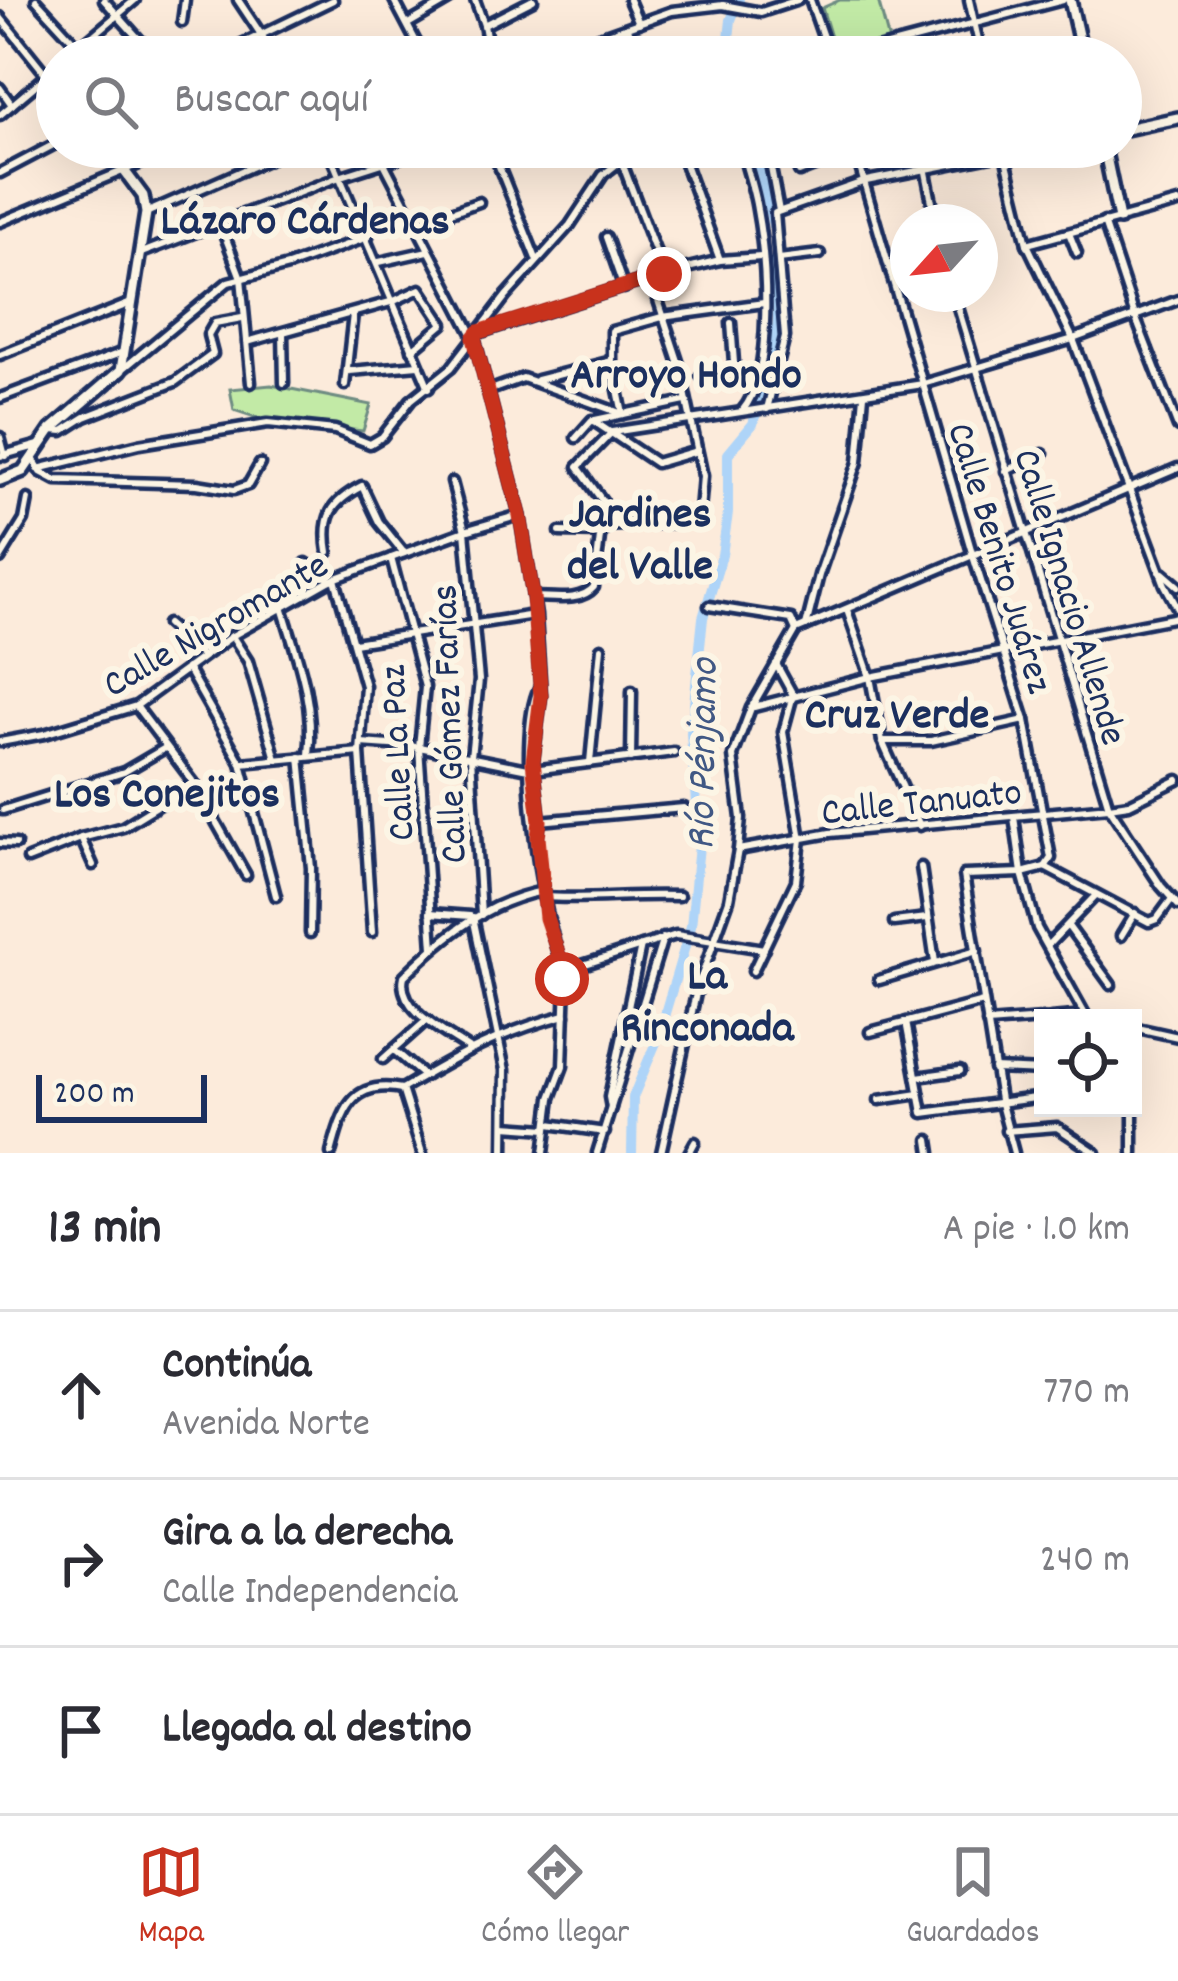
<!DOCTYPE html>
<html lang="es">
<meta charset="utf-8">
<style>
body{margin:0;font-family:Dekko,sans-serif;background:#f7f7f7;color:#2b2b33}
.controls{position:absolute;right:36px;bottom:36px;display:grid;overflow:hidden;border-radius:0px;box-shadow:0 12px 48px #0002}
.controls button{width:108px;height:108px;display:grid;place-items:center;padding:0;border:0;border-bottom:3px solid #e1e1e2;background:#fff;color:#2b2b33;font:60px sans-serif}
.compass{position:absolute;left:890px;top:204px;width:108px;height:108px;border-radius:50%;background:#fff;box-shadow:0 12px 48px #0002;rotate:243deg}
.scale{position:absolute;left:36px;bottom:30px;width:171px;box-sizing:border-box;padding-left:12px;border:6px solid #1b2f5e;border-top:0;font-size:33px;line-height:42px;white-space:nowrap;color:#1b2f5e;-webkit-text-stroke:9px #fcf5e5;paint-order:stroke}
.stop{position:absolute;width:36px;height:36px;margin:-27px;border:9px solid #c8321e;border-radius:50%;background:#fff}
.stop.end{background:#c8321e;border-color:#fff;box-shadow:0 3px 12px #0008}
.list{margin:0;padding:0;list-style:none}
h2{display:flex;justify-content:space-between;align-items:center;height:156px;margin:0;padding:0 48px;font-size:51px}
h2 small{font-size:39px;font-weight:400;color:#7c7c81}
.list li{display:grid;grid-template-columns:78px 1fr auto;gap:36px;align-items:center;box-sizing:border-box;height:168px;padding:0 48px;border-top:3px solid #e1e1e2}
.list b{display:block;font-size:45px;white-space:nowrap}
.list p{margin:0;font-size:39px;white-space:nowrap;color:#7c7c81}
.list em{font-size:39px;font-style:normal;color:#7c7c81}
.icon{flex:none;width:66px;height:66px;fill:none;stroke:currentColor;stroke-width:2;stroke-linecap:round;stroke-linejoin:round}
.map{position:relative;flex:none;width:1178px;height:1153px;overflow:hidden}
.search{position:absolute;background:#fff;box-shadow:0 12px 48px #0002;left:36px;right:36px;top:36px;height:132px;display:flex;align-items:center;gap:30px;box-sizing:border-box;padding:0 42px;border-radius:66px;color:#7c7c81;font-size:45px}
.sheet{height:660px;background:#fff}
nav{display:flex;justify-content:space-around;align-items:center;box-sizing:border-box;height:168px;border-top:3px solid #e1e1e2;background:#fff;font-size:33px;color:#7c7c81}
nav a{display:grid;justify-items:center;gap:6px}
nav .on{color:#c8321e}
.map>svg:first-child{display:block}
.green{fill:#c2eaa6;stroke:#6e8c82;stroke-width:3}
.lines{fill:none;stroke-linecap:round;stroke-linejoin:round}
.river{stroke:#aed4f8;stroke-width:10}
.street-casing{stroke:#1b2f5e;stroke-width:15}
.secondary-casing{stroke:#1b2f5e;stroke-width:18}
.street{stroke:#fcf5e5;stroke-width:6}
.secondary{stroke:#fcf5e5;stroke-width:9}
.route{stroke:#c8321e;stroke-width:15}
.labels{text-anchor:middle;stroke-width:12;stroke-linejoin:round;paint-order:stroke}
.street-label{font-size:39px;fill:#1b2f5e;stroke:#fcf5e5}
.water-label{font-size:42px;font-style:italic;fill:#405884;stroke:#fcf5e5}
.quarter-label{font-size:45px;font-weight:bold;fill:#1b2f5e;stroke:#fcf5e5}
</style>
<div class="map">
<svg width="1178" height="1153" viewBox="0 0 1178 1153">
<rect width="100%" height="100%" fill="#fcebdb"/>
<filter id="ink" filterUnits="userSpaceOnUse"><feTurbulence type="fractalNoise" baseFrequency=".00833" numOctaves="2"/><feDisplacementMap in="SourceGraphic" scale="24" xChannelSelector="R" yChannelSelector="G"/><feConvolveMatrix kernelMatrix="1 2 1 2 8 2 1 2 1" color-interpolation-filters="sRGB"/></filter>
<g filter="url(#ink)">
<g class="green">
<polygon points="840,0 878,0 889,41 837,57 822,8"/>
<polygon points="271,385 371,405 363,431 267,421 234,410 230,389"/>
</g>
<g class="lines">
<g class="river">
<polyline points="727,57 731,20 739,0"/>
<polyline points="754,147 774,229"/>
<polyline points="632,1153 633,1097 657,1040 691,926 699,846 691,733 703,618 722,555 728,513 728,454 753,424 774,354 778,319 776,260"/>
</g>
<g class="street-casing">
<g id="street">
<polyline points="36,0 79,47"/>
<polyline points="104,0 155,57"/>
<polyline points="238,0 276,57"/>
<polyline points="394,0 424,57"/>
<polyline points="475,0 484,25 490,57"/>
<polyline points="629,0 639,23"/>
<polyline points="810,0 830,57"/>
<polyline points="969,0 982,57"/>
<polyline points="0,17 57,88"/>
<polyline points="182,22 185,0"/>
<polyline points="408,24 449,0"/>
<polyline points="484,25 533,0"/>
<polyline points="627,29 640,57"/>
<polyline points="68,57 135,0"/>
<polyline points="215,57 333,0"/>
<polyline points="390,57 418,44"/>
<polyline points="543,57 672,11 723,5 761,12 798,0"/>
<polyline points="846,57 1063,0"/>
<polyline points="0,88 12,105"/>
<polyline points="0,115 57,67"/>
<polyline points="105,147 123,169"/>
<polyline points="327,147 429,388"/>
<polyline points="498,147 498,164 537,261"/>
<polyline points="616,147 664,274"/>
<polyline points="679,147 720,260"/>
<path d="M741 147C746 168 754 189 757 210 766 259 775 373 742 411"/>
<polyline points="767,147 779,211"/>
<polyline points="854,147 973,556 1025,720 1051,858 1045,867"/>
<polyline points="921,147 936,222"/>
<polyline points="1003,147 1027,244 1073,339 1165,585 1178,609"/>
<polyline points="383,161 474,337 520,515 536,615 541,696 533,761 540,821 537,837"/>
<polyline points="799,172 855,150"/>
<polyline points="0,173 57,143"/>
<polyline points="146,213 296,147"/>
<polyline points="0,222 180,147"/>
<polyline points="1104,222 1135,316 1178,427"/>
<polyline points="220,223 241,278 251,383"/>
<polyline points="415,225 479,202"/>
<polyline points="1069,233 1077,253"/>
<polyline points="606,237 624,288"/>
<polyline points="1027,244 1178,203"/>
<polyline points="139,254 342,176 432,147"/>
<polyline points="779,259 820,254"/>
<polyline points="379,262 428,251"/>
<polyline points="954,294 1109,807 1161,886 1178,905"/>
<polyline points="731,323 735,376"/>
<polyline points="481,332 664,274 720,260 761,257"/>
<polyline points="283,333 284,383"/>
<polyline points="247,342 394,301 420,289 443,324 412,350"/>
<polyline points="0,355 131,303"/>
<polyline points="124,368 228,282 288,266 368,237"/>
<polyline points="350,371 418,365"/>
<polyline points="701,376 735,376 757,380"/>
<polyline points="537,380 612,361"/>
<polyline points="345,385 353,314"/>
<polyline points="488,391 523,378 623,414"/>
<polyline points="0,398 123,352"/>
<polyline points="767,409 785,337 775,213 866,181 1037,147"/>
<polyline points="623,414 612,361 612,331 662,317 764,303"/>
<polyline points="595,420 685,401"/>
<polyline points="52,430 63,431 85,417 175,382 213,354 208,335 215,323 242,318"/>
<polyline points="0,437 5,456"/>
<polyline points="576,438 592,420 656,463 697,451"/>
<polyline points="0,456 39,445"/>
<polyline points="34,460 41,472 56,480 197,484 234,490 248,485 260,464"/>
<polyline points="38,469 139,444 268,423 335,430 370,444 382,437 411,400 451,368 506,296 570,225 603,175 638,147"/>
<polyline points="1006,471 1043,454"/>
<polyline points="452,482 465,531 479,680 471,757 481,915"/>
<polyline points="602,526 699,522 703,476 679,364 651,279"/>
<polyline points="560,532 602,533"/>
<path d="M328 552C322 517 331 502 362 486L379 522 404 553"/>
<polyline points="391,558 425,687 419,747 433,948"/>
<polyline points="0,559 24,520 28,499"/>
<polyline points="306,563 331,580"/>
<polyline points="1163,573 1178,586"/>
<polyline points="335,579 365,686 360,752 372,932"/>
<path d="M533 597C554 597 580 603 594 587L604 503 578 467 612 432 923 384 1073 339 1178 300"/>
<polyline points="709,606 791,619 796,630"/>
<path d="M282 607C297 656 315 703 309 755"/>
<polyline points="847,610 870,677 882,741 920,826"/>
<polyline points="167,624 203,656"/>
<polyline points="806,626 819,575 858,462 864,395"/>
<polyline points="796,630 1178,468"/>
<polyline points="232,636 248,661 276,759"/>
<polyline points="354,643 534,615"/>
<polyline points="187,668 241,763 276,896"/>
<path d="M539 688C514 740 541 915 563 967"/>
<polyline points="136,706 194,783 246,875"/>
<polyline points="754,707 870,677 1178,617"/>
<polyline points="882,741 931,741 1025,720"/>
<polyline points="0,742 44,734 136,706 232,636 331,580 465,531 520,515"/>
<polyline points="361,743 419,747 533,770 674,752"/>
<polyline points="300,757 311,868 310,933"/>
<polyline points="631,758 632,691"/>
<polyline points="590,762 601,648"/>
<polyline points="241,763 360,752"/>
<polyline points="3,810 124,772 165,748"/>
<polyline points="1014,817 1022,873 1037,928 1087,1018"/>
<polyline points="539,821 684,808"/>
<polyline points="81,838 93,865"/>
<polyline points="0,843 16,844"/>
<polyline points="738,850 830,833 1109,807 1129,804 1178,780"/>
<polyline points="28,859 81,838 123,827 194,783"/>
<polyline points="921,867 935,962"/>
<polyline points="1045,867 1149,922 1157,919 1171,900"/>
<path d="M543 897C589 900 633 894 679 896"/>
<polyline points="430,913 470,916"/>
<polyline points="473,917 505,1070 504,1153"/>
<polyline points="894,922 927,918"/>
<polyline points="1068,926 1111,985"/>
<polyline points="1121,936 1135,913"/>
<polyline points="1048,945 1095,896"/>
<circle cx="565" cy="973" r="6"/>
<polyline points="570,969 676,935 764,949"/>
<polyline points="753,971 796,881 801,839 783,732 793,695 776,664"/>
<polyline points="879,980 977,951"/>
<polyline points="1051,1018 1085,1015"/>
<polyline points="906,1022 923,1113 1043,1097"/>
<polyline points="987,1023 1043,1019"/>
<polyline points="1133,1027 1178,1037"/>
<polyline points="870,1032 983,1002"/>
<path d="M468 1048C445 1032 396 1009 404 976 445 936 486 902 543 891"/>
<polyline points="395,1051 424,1076"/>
<polyline points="383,1059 427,1020"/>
<polyline points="994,1069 1043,1071"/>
<polyline points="917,1077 960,1071"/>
<path d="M402 1089C461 1054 498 1033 565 1015"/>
<polyline points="402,1089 422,1153"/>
<polyline points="879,1100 919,1094"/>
<polyline points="611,1108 609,1097 641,946"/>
<polyline points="1133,1108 1133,1153"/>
<polyline points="549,1124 605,1132"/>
<polyline points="505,1126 547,1129"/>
<polyline points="1006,1131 1057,1127 1096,1153"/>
<polyline points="929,1140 931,1153"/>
<path d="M331 1153C342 1112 351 1079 402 1089"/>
<polyline points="544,1153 551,1098 563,1066 566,980"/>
<polyline points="597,1153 663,938"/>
<polyline points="661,1153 697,989 729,900 738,850 741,818 733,756 751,708 796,630"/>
<polyline points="689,1153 695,1142"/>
<polyline points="1014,1153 1000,1100 964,875 1022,873 1045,867"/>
</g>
</g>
<g class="secondary-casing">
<g id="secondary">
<polyline points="1070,0 1083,57"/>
<polyline points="1121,130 1178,118"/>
<polyline points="1104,147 1119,219"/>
<polyline points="0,480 23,471 51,430 121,370 146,213 143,196 123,169"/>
</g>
</g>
<use href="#street" class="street"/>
<use href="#secondary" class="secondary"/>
</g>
</g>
<g class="lines" filter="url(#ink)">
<polyline class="route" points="562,979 559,973 563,967 546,918 538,837 540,821 533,761 541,696 533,597 520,515 474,338 479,332 664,274"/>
</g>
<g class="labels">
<g class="street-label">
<text transform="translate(1003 557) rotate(73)" y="14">Calle Benito Juárez</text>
<text transform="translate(1073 596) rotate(73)" y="14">Calle Ignacio Allende</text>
<text transform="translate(214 622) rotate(-30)" y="14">Calle Nigromante</text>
<text transform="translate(446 724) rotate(-92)" y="14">Calle Gómez Farías</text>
<text transform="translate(394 753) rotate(-93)" y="14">Calle La Paz</text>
<text transform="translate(921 799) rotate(-6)" y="14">Calle Tanuato</text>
</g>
<g class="water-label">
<text transform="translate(699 754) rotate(-89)" y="15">Río Pénjamo</text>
</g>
<g class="quarter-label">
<text x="305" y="233">Lázaro Cárdenas</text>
<text x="686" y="387">Arroyo Hondo</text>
<text x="640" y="526">Jardines<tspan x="640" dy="52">del Valle</tspan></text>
<text x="897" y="727">Cruz Verde</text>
<text x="167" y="806">Los Conejitos</text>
<text x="707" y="988">La<tspan x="707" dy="52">Rinconada</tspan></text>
</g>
</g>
</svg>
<div class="controls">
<button><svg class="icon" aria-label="locate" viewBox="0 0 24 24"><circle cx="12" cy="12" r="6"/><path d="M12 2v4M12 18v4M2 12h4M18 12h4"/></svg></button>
</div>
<svg class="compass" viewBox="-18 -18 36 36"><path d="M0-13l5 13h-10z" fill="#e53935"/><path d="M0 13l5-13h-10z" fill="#7c7c81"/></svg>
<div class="scale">200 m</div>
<div class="stop" style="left:562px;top:979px"></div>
<div class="stop end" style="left:664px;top:274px"></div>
<div class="search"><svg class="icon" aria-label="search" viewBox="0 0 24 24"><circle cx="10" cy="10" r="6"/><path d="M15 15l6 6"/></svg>Buscar aquí</div>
</div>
<section class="sheet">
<h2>13 min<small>A pie · 1.0 km</small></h2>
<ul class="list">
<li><svg class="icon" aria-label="ahead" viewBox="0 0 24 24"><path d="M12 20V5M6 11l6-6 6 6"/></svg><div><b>Continúa</b><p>Avenida Norte</p></div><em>770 m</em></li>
<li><svg class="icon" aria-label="right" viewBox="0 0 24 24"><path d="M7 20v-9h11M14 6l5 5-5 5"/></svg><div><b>Gira a la derecha</b><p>Calle Independencia</p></div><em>240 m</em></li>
<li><svg class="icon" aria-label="arrive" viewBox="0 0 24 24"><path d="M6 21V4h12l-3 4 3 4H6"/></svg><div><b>Llegada al destino</b></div></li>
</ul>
</section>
<nav>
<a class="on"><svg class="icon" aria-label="map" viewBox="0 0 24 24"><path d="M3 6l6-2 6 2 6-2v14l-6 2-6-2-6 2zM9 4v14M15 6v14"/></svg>Mapa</a>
<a><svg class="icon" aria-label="directions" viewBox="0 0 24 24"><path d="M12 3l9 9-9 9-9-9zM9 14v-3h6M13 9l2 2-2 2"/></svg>Cómo llegar</a>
<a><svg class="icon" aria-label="saved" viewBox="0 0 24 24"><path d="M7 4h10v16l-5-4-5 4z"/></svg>Guardados</a>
</nav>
